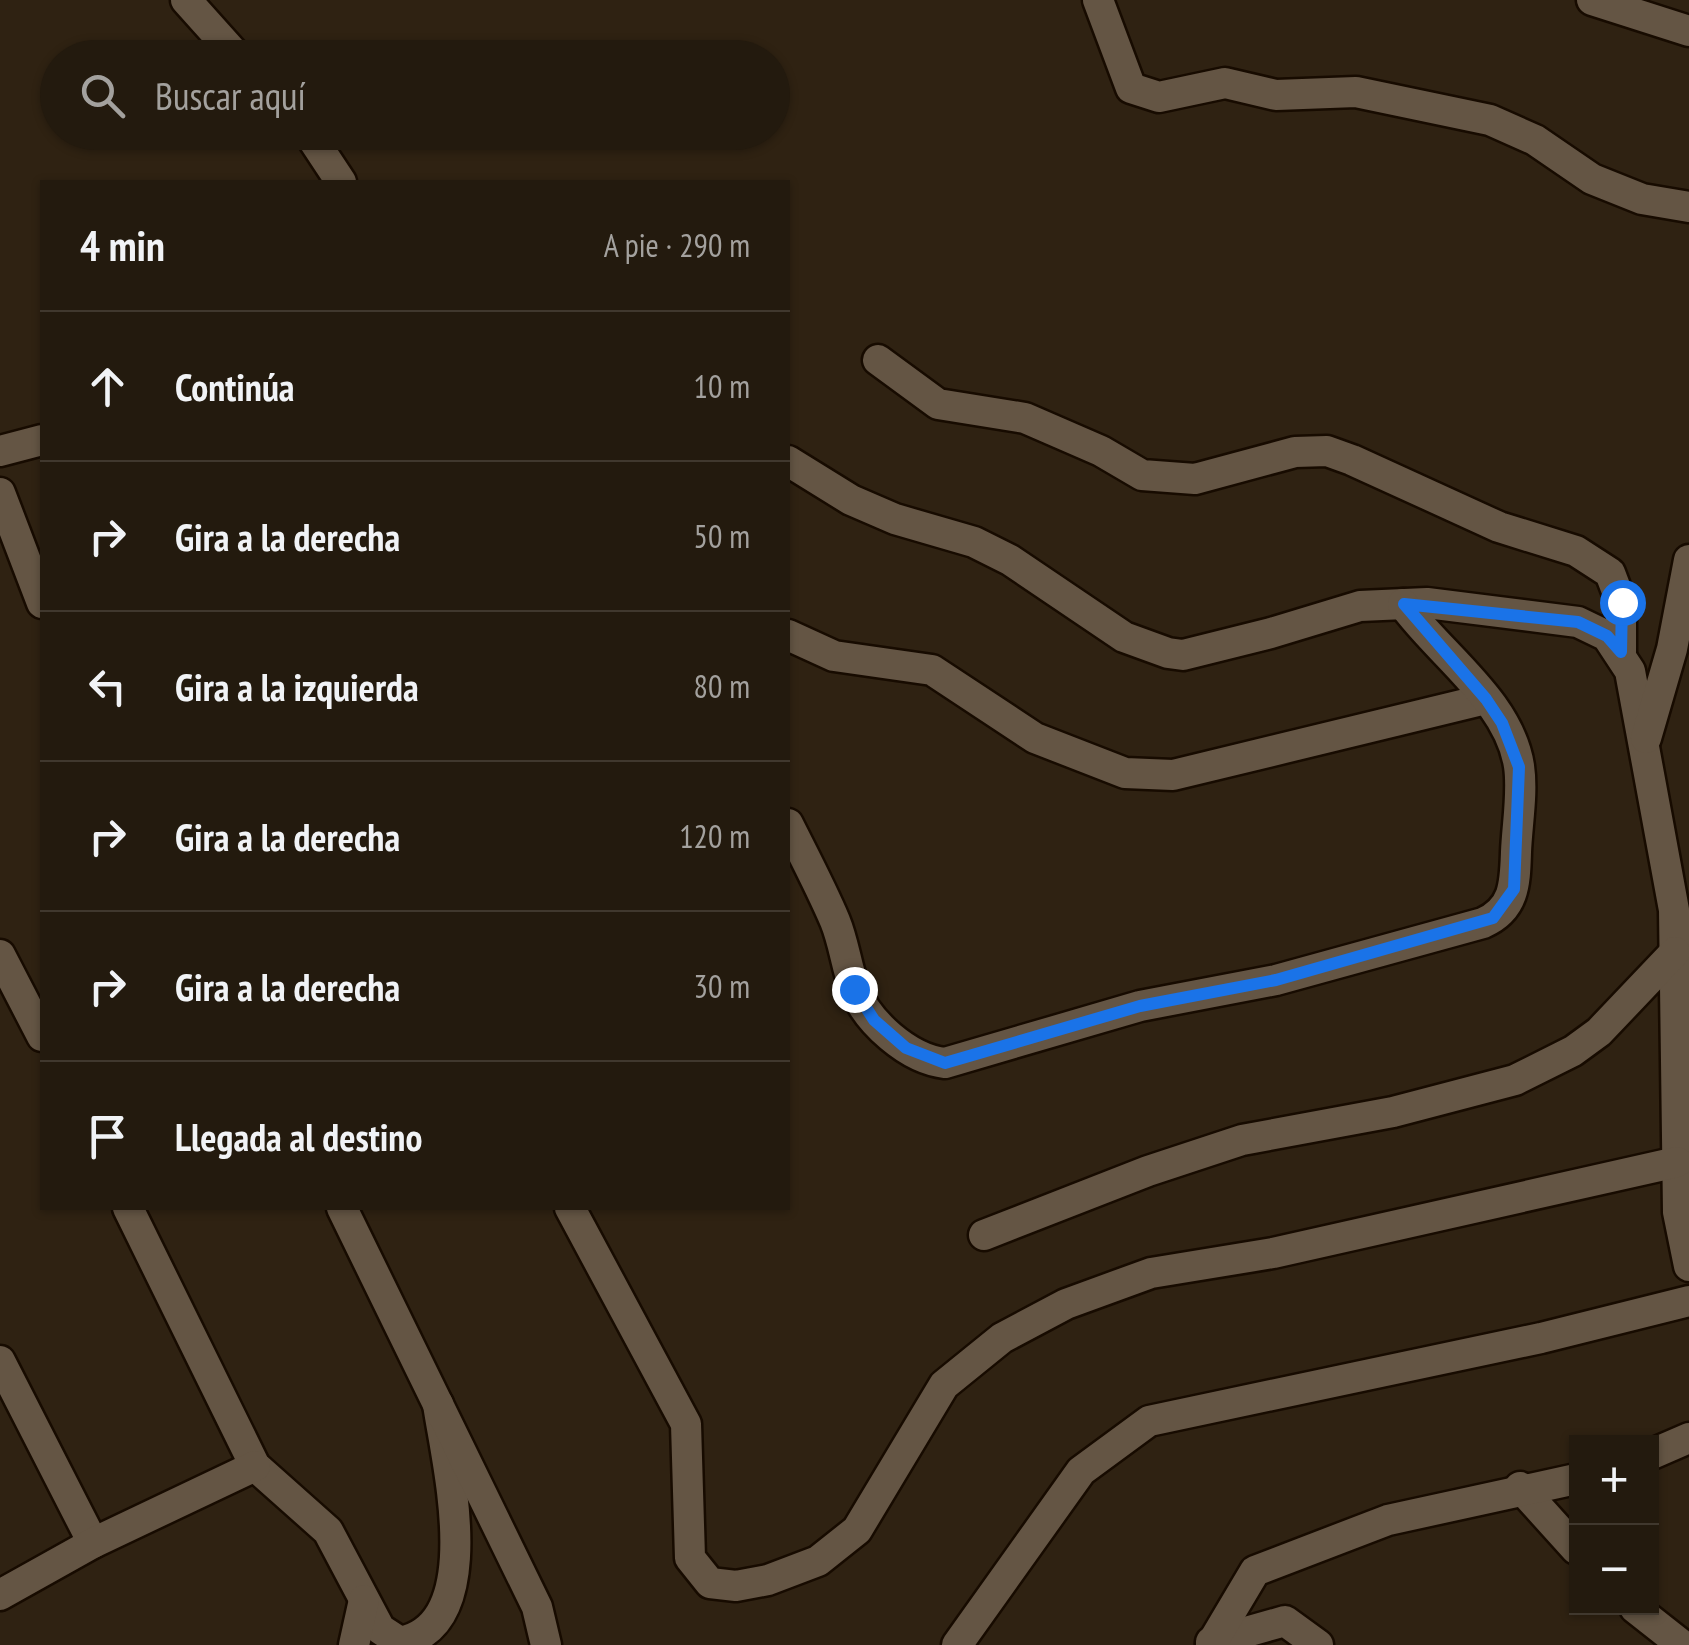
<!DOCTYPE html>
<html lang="es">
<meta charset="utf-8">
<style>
body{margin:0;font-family:"PT Sans Narrow",sans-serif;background:#2b2317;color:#f1f3f6}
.controls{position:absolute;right:30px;bottom:30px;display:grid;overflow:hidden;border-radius:0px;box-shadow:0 2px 8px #0004}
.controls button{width:90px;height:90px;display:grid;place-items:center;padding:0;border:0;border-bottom:2px solid #40382e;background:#231a0e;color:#f1f3f6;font:50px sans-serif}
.stop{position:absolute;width:30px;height:30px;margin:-22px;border:8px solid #1a73e8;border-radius:50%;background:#fff}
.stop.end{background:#1a73e8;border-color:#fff;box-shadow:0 2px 10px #0008}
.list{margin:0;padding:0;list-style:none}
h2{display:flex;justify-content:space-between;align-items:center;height:130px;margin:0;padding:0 40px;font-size:42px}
h2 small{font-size:32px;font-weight:400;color:#a3a19e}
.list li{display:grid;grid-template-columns:65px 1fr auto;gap:30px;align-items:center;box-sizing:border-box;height:150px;padding:0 40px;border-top:2px solid #40382e}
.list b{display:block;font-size:38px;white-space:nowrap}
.list em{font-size:32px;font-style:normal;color:#a3a19e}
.icon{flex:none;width:55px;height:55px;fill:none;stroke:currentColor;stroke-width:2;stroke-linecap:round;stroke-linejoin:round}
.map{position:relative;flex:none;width:1689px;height:1645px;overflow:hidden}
.search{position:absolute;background:#231a0e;box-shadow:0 2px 8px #0004;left:40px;top:40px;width:750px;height:110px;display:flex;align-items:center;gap:25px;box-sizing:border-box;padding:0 35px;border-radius:55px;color:#a3a19e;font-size:38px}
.panel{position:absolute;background:#231a0e;box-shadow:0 2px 8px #0004;left:40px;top:180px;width:750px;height:1030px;border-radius:0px}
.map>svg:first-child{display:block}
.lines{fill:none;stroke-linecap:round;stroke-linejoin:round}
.minor-casing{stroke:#170b00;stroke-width:35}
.minor{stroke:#645544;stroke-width:30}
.route{stroke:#1a73e8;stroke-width:12}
</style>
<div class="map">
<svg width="1689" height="1645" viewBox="0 0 1689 1645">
<rect width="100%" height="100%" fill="#2f2212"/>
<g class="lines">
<g class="minor-casing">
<g id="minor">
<polyline points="186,0 238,58"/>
<polyline points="1098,0 1131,88 1159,97 1225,83 1276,95 1356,92 1490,120 1535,140 1592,179 1642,199 1689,207"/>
<polyline points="1592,0 1689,31"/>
<polyline points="308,132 341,182"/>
<polyline points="878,360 938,404 1025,418 1101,451 1142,475 1195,479 1295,452 1327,451 1352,460 1499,527 1576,551 1610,573 1621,602 1621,652"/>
<polyline points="0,451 42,440"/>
<polyline points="788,461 851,500 895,519 974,542 1010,560 1124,637 1168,653 1183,655 1271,633 1360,606 1427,603 1578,622 1607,636 1630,671 1674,910 1678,1212 1689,1266"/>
<polyline points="0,493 42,603"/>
<polyline points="788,635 834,656 932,670 1035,738 1125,773 1173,775 1486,699"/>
<polyline points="1646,738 1672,649 1689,560"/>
<path d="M788 824C804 856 821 888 835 921 844 943 846 965 854 987 866 1022 909 1059 945 1063L1140 1006 1276 980 1483 923C1515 909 1515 883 1516 852 1517 825 1523 793 1519 766 1509 701 1440 655 1403 604"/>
<polyline points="0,955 42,1036"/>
<path d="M128 1208 255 1466 328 1531 380 1629 400 1642C488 1625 447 1466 438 1404"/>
<polyline points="342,1208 537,1607 546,1645"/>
<polyline points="570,1208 686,1424 690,1558 710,1583 736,1586 768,1580 818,1561 857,1530 944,1385 1002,1338 1066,1304 1151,1273 1273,1253 1677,1162"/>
<polyline points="984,1235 1148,1171 1242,1140 1393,1112 1515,1080 1573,1051 1599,1032 1675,952"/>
<polyline points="0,1361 93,1543"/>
<polyline points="1652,1454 1689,1438"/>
<polyline points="1520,1487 1576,1549"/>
<polyline points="0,1595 93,1543 255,1466"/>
<polyline points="1635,1608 1682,1645"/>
<polyline points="1211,1642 1285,1621 1318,1645"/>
<polyline points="354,1645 364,1600"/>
<polyline points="957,1645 1081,1471 1149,1421 1541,1338 1689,1301"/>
<polyline points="1211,1645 1255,1571 1388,1520 1576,1479"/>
</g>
</g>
<use href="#minor" class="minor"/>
</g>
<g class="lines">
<polyline class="route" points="854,989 874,1020 906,1048 945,1063 1140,1006 1276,980 1493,918 1514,889 1519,767 1502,723 1486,699 1404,604 1578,622 1607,636 1621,652 1622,602"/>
</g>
</svg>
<div class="controls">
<button>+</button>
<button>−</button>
</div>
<div class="stop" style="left:1622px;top:602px"></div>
<div class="stop end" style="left:854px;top:989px"></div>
<div class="search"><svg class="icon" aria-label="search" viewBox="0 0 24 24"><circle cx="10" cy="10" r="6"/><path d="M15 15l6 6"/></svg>Buscar aquí</div>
<section class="panel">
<h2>4 min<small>A pie · 290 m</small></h2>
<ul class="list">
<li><svg class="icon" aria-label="ahead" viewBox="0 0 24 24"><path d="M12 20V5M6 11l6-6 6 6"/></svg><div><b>Continúa</b></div><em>10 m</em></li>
<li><svg class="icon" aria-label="right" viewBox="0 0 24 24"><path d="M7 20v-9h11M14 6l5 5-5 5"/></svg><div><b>Gira a la derecha</b></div><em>50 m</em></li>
<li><svg class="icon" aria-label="left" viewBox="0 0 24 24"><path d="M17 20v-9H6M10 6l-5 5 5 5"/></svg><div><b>Gira a la izquierda</b></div><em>80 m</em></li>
<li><svg class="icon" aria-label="right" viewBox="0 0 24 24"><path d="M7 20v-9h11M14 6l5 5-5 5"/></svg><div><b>Gira a la derecha</b></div><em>120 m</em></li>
<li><svg class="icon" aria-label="right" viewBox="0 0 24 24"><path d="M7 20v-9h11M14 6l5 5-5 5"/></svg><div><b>Gira a la derecha</b></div><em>30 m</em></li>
<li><svg class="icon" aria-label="arrive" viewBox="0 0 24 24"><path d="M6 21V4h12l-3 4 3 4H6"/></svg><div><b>Llegada al destino</b></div></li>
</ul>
</section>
</div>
